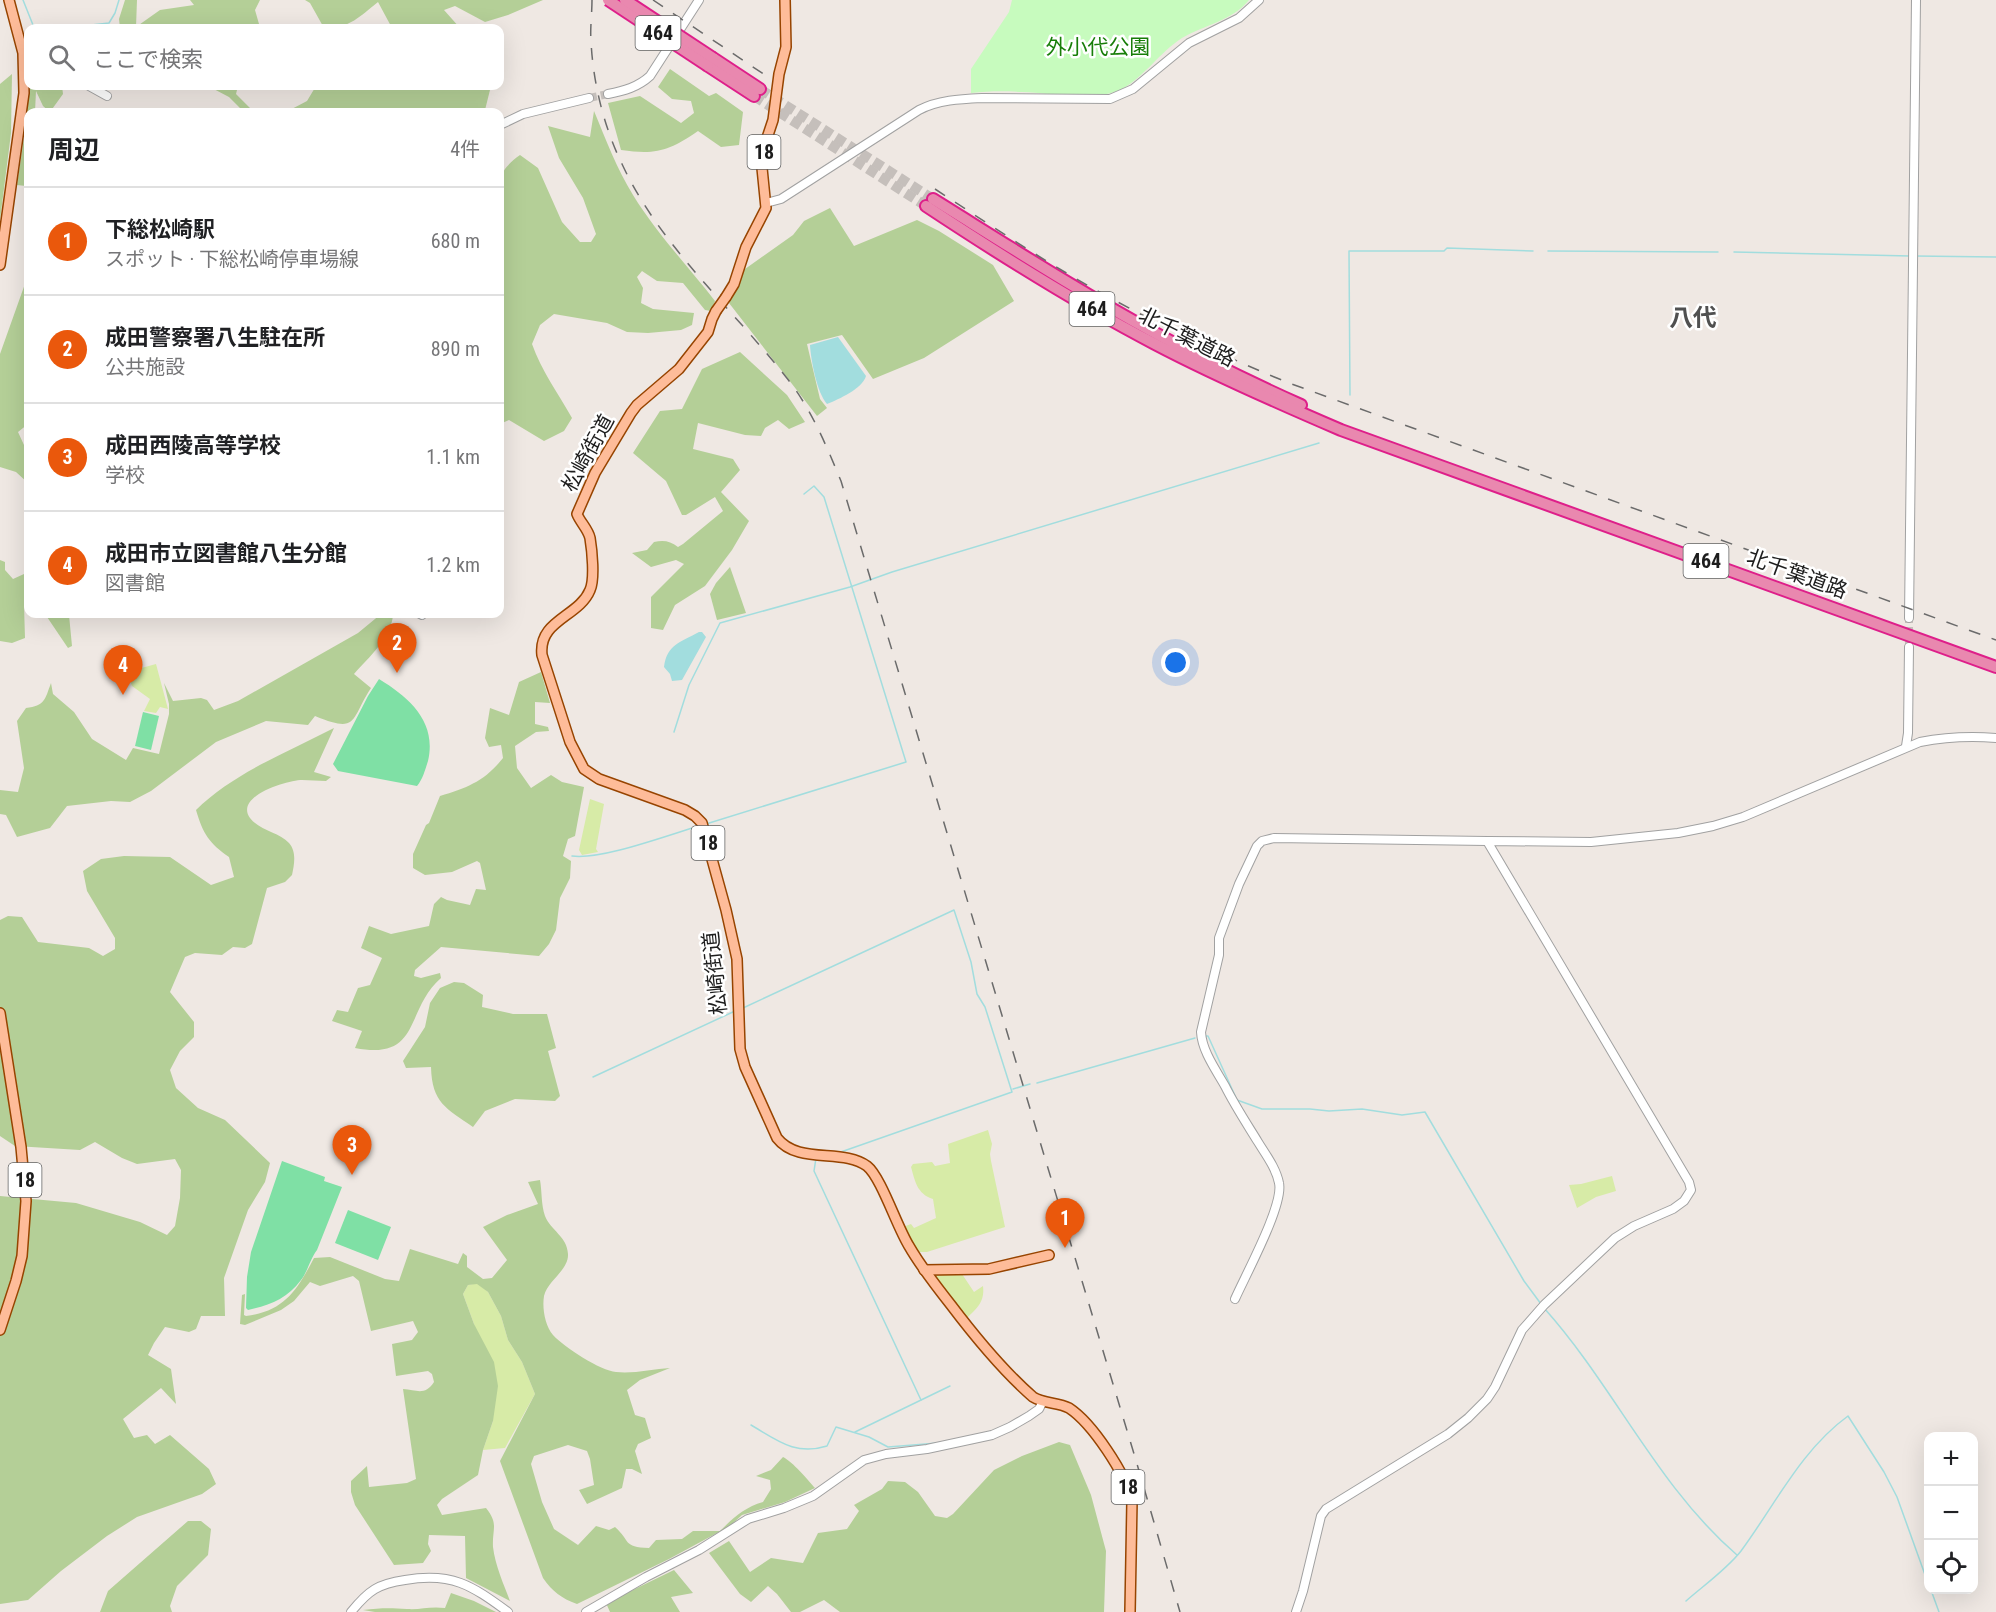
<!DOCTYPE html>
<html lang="ja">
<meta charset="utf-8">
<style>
body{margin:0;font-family:"Roboto Condensed","Noto Sans JP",sans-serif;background:#f6f6f6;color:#202124}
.controls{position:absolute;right:18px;bottom:18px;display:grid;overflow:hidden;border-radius:12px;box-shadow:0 6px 24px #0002}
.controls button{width:54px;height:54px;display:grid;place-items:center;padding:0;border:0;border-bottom:2px solid #e0e0e0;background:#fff;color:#202124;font:30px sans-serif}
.you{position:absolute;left:1176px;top:663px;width:21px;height:21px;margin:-15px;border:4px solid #fff;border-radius:50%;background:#1a73e8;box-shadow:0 0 0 9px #1a73e833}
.badge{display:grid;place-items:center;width:39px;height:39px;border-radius:50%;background:#ea580c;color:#fff;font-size:20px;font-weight:700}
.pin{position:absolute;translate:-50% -50px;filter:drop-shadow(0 2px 3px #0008)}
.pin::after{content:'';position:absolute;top:32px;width:21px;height:18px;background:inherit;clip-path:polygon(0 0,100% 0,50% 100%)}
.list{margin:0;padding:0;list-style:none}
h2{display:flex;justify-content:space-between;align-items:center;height:78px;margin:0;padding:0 24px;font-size:26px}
h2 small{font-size:20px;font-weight:400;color:#757577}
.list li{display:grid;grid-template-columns:39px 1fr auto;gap:18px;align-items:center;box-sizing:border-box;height:108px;padding:0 24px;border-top:2px solid #e0e0e0}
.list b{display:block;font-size:22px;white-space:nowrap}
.list p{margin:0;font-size:20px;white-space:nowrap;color:#757577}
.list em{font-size:20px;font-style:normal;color:#757577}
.icon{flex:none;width:33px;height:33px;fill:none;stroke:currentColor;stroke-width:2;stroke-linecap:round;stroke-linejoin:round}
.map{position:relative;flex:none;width:1996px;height:1612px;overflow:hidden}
.search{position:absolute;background:#fff;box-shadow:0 6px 24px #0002;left:24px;top:24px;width:480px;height:66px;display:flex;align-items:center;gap:15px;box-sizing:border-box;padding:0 21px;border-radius:12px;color:#757577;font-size:22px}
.panel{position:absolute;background:#fff;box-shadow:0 6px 24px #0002;left:24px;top:108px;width:480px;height:510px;border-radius:12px}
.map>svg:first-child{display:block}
.grass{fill:#d7eba7}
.forest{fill:#b4cf97}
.park{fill:#c7fbbe}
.pitch{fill:#7fe0a5}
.water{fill:#a2ddde}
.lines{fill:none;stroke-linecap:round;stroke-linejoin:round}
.stream{stroke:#a2ddde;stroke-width:1.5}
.minor-tunnel{stroke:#c5bfbb;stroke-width:8;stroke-dasharray:8 4;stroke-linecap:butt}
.highway-tunnel{stroke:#c5bfbb;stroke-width:10;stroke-dasharray:10 5;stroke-linecap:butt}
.minor-casing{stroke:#a1a1a1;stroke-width:10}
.major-casing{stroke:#974400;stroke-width:12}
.highway-casing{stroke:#de1f8a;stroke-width:14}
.minor{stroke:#fff;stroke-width:8}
.major{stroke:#febc99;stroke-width:9}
.highway{stroke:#e988af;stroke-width:10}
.rail{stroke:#6b6b6b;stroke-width:1.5;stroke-dasharray:12 12;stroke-linecap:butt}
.major-bridge-casing{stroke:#974400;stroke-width:12;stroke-linecap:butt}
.highway-bridge-casing{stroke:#de1f8a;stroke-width:14;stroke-linecap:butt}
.major-bridge{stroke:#febc99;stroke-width:9}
.highway-bridge{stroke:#e988af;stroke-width:10}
.labels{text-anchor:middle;stroke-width:5;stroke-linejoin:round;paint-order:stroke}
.shield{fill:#fff;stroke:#616161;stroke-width:1.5}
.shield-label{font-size:20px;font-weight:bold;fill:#1d1d1d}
.park-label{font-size:21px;fill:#187e09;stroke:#fff}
.street-label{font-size:21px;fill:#1d1d1d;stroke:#fff}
.quarter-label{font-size:24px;font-weight:bold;fill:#505050;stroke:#fff}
</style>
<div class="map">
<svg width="1996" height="1612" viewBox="0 0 1996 1612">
<rect width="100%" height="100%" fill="#efe8e3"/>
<g class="grass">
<polygon points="156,664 168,709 160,707 156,713 144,711 150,699 132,686 127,672"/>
<polygon points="590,799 604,804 596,849 598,852 582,855 579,850"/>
<path d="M988 1130 992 1144 990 1154 991 1161 1005 1227 927 1252H915L903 1227 911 1224 914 1228 936 1218 933 1199C917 1194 915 1181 911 1167L913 1164 932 1162 935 1166 950 1163 948 1144Z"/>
<polygon points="1612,1176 1616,1191 1596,1197 1577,1208 1569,1185 1581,1184"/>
<path d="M935 1273 962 1274 974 1292 983 1286C985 1302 977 1308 966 1319L933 1276Z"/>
<polygon points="478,1283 488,1292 501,1316 508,1340 522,1362 535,1394 505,1448 483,1450 493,1421 474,1324 463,1294 468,1285"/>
</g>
<g class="forest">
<polygon points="125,0 137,0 136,27 160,10 194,5 190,0 260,0 255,10 259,24 257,28 120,28 119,19"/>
<path d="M305 0H543L508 15 485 22 455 6 444 10 460 28H392L378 2C359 17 349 29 324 28L310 3Z"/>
<path d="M670 69 709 96 716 93 743 112 739 145 721 147 698 131C669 151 656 155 621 150L608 103 640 96 681 123 694 113 691 101 672 99 658 87Z"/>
<polygon points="12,74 11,133 0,220 0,84"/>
<polygon points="29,86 62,86 63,94 50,112 43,106 36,91 35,112 28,112 28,179 26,186 17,185 25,131"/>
<polygon points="208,86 238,86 236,94 250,108 259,112 244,112 229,97"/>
<polygon points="316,86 491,86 485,110 429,108 401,112 286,112 307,101"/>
<path d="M594 111C606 140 617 169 633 195 657 234 688 266 715 301L711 311 705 310 683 283 657 281 642 271 637 277 643 288 641 303 653 309 694 313 692 325 681 330 648 333 627 332 607 323 554 314 540 325 532 344C541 370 558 393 572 418L564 431 544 441 509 420 500 424V180C502 170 511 161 520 155L538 168 562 222 580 242H591L596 234 583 198 559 158 548 126 590 137Z"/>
<polygon points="830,208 854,246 917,220 939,231 993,265 1014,301 924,358 873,379 842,335 807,344 820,399 827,408 817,416 729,303 738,274 793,235 804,221"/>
<polygon points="28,250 28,424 18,432 24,445 28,445 28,483 16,472 0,467 0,354 26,281"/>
<path d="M740 352 787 395 805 422 789 429 778 420 765 428 761 436 745 435 698 423 693 449 733 459 740 470 721 492 749 521 732 550 705 586 675 605 663 630 651 628V597L684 564 676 560 651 567 632 553 647 550 654 542C664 540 670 541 678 547L683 544 723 511 715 497 686 515H682L666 481 633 453 660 411 682 409 702 369Z"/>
<polygon points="28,555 28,601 24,606 25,638 12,643 0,641 0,560 5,562 5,570 13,579 24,574"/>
<polygon points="730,567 746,613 717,620 710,594 716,583"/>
<polygon points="45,614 71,614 69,615 72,646 68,648"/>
<path d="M381 614H391L393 616C390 639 369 657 354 674L371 688C350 720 359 734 315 716L308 725 266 721 216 742 151 791 130 802 111 801 67 806 50 828 17 837 6 815 0 814V790L18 792 24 768 17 721 26 708C45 706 45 699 51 683L53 694 74 712 92 739 126 760 133 748 159 754 169 714V704L164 683 173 701 201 698 207 700 214 710 238 701 358 633Z"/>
<path d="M541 672 550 703 535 702V724L548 727 549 731 536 732 515 746 517 768 531 788 551 775 562 782 584 787 575 836 568 839 563 856 571 861 570 878 560 898 556 930 549 944 539 956 441 947 415 970 414 976 421 978 440 973 441 978C404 1010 422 1061 355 1048L362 1031 332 1021 337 1010 348 1012 358 988 370 985 382 958 361 948 369 926 391 934 429 926 434 904 441 897 447 900 470 905 476 889 486 890 480 863 477 861 452 872 425 875 413 868V854L426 825 429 823 440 796C467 788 485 781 503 758L501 745 489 747 485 738 490 708 509 715 519 682Z"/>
<path d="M334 728 314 772 331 777 326 781C318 781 310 780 302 780 288 780 234 796 250 818 260 831 279 832 289 843 297 852 294 865 292 875L285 882 267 888 252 944 245 948 233 947 222 955 195 953 185 957 170 992 194 1022V1037L180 1051 170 1070 176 1088 198 1108 225 1120 270 1163 265 1182 248 1210 224 1278 225 1316H201L196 1329 189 1332 165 1327 154 1343 148 1355 171 1369 176 1404 161 1388 123 1419 134 1438 147 1435 155 1444 170 1435 209 1469 216 1484 202 1494 137 1517 107 1536 61 1571 28 1600 0 1604V1196L76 1203 140 1222 167 1235 175 1226 180 1198 181 1170 175 1159 137 1164 122 1158 95 1142 80 1150 15 1146 0 1136V920L8 916 22 917 38 942 89 948 103 956 115 949V938L87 891 83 871 101 859 124 856 170 857 211 885 234 877 229 857C209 843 203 834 196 810 233 773 288 752 334 728Z"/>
<path d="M454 982 464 983 483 995 482 1007 513 1014H547L556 1048 548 1051 560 1096 555 1101 515 1099 485 1111 473 1127C446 1108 432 1103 431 1067L406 1068 403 1061 425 1027 430 1003 440 988Z"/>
<path d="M540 1180C542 1191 541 1205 545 1216 551 1231 567 1236 568 1254 569 1270 548 1280 544 1296 542 1308 545 1326 553 1335 564 1347 601 1371 616 1372 633 1374 653 1369 670 1368L640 1380 627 1390 635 1415 645 1418 651 1438 638 1444 635 1451 642 1474 632 1469H626L622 1488 587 1504 579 1490 594 1485 590 1459 587 1451 568 1445 534 1456 531 1464 542 1502 554 1529 578 1545 596 1526 609 1530 615 1527C631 1541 622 1547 649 1548L656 1540 682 1539 693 1531H720C733 1518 745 1507 763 1502L771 1489 770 1480 756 1476 771 1470 783 1457C793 1462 807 1479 815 1488L785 1502 742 1515 730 1526 669 1559 577 1604C561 1598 553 1592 543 1578L500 1461 535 1394 522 1362 508 1340 501 1316 488 1292 477 1284 468 1285 463 1294 474 1324 494 1362 498 1386 493 1421 483 1450 478 1475 442 1499 437 1505 442 1515 486 1508C499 1524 492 1529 493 1547 495 1565 504 1585 510 1601L466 1578 465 1536 429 1535 428 1544 431 1551 423 1563 394 1565 355 1505 351 1492V1481L367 1466 369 1487 407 1483 416 1479 403 1389C417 1390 425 1396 434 1382L432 1374 428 1371 396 1376 392 1344 412 1340 418 1332 413 1321 371 1331 359 1281 353 1276 320 1286 310 1282 294 1301 281 1310 245 1325 240 1324 242 1295 245 1294 244 1315 246 1316C285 1311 297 1290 314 1258L330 1257 385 1279 399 1281 410 1249 458 1264 463 1253 467 1256V1267L483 1279 492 1278 507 1260 483 1227 507 1215 538 1204 528 1182Z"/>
<polygon points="1059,1442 1070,1445 1091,1495 1106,1551 1104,1612 840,1612 824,1600 800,1612 791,1612 777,1594 768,1586 751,1602 740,1594 709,1553 729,1541 750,1572 771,1558 803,1563 818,1533 847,1529 859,1511 854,1505 882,1489 888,1481 905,1482 918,1492 935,1516 947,1518 953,1514 994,1470 1022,1456"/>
<polygon points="188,1521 201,1521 211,1529 208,1555 177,1586 170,1606 172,1612 100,1612 108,1591"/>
<polygon points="674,1570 693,1593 671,1597 680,1612 610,1612 606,1603"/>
<path d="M451 1593 474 1601 496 1612H375L363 1610C380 1608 390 1608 407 1609 421 1610 429 1606 445 1608Z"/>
</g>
<path class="park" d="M1012 0H1249C1232 21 1204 25 1182 38 1160 52 1145 76 1122 89 1097 102 1050 93 1022 92 1005 91 988 91 971 93V69L1009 12Z"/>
<g class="pitch">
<path d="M379 679C410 698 437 722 428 761 425 770 423 779 417 786L338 771 333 764 368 696Z"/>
<polygon points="143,712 159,716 151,750 135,746"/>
<path d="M282 1161 325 1177 324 1181 342 1187 317 1250C310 1259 308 1271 301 1280 287 1299 270 1305 248 1310L246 1308 247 1277 251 1252Z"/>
<polygon points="348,1210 391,1227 378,1260 335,1243"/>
</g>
<g class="water">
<path d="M838 337 866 376C862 389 839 399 827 404 817 393 811 361 810 345Z"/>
<path d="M699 632H702L706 637 682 680 672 681 670 674 664 667C667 644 681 642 699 632Z"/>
</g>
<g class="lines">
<g class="stream">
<polyline points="23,0 33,25 40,28"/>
<polyline points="64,28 109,23 115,13 119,0"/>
<polyline points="1548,251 1718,252"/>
<polyline points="1734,252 1910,256"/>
<polyline points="1915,256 1996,257"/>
<polyline points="1350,395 1349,251 1444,251 1447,248 1533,251"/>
<polyline points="674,732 689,685 720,623 850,587 892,572 1319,443"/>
<polyline points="706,824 906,762 824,497 814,486 804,494"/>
<path d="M572 856C602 860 668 835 699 826"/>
<polyline points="743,1008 954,910 971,962 977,994 985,1007 1012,1092 838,1153"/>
<polyline points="1206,1036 1208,1036 1237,1100 1262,1109 1310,1109 1329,1111 1362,1109 1402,1115 1425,1112 1524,1281 1541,1304"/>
<polyline points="593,1077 735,1011"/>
<polyline points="1037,1083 1195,1038"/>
<polyline points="1013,1089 1030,1084"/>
<polyline points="818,1150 831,1152"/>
<polyline points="816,1158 814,1171 921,1400"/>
<path d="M1544 1308C1614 1386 1657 1486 1737 1555"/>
<path d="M751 1425C777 1440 795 1456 827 1446L836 1427 869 1437 888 1447 938 1443"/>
<polyline points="855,1432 950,1386"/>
<polyline points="1931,1590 1939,1612"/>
<path d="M1686 1601C1703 1586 1727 1569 1741 1551 1775 1505 1801 1450 1848 1416L1884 1472 1897 1497 1928 1583"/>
</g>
<g class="minor-tunnel">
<polyline points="589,98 608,94"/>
<polyline points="1909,647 1909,618"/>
</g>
<g class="highway-tunnel">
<polyline points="760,89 933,199"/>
<polyline points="754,96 926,206"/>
</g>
<g class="minor-casing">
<g id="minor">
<polyline points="89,86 107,96"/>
<path d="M608 94C624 91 638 87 650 76L699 0"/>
<polyline points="500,125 523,114 589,98"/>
<path d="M766 203 781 199 919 110C938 100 960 99 982 98L1110 99 1133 89 1189 43 1239 18 1259 0"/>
<polyline points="420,614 422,615"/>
<polyline points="1909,618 1916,0"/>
<polyline points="1906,746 1908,733 1909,647"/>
<path d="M1235 1299C1245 1276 1284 1205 1279 1183 1276 1168 1266 1155 1258 1142 1247 1124 1235 1106 1225 1086 1216 1070 1202 1051 1201 1032L1219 955V938L1239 884 1257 846 1262 841 1274 838 1487 841"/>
<path d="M351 1612C369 1590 378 1584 405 1580 452 1572 471 1585 508 1612"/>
<polyline points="586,1612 646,1577 699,1550 748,1519 784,1508 813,1496 864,1460 886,1454 927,1449 992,1435 1010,1427 1029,1416 1039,1409 1043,1401"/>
<path d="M1296 1612 1303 1591 1321 1516 1326 1509 1448 1434 1468 1418 1487 1399 1495 1387 1522 1330 1544 1305 1615 1238 1634 1226 1673 1209 1684 1201 1691 1190 1689 1182 1487 841 1591 842 1678 833 1713 826 1743 817 1920 742C1946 737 1970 736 1996 738"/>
</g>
</g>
<g class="major-casing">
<g id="major">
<polyline points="0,265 24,93 23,53 9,0"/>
<polyline points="726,297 734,284 746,247 766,208 762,168 765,144 773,120 779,74 786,47 785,0"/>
<path d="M716 311 712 319 708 332 679 369 637 405 631 413 595 473 577 514C580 522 588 529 590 538 592 550 595 579 590 590 579 617 538 620 542 655L570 742 584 769 599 779 685 810 695 816 702 823 726 910 737 959 740 1049 745 1067 777 1138C798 1165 843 1148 867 1166 881 1177 897 1227 909 1246 921 1267 936 1286 951 1305 976 1338 1002 1370 1033 1397 1044 1404 1058 1402 1069 1408 1092 1423 1126 1474 1132 1501L1130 1612"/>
<polyline points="0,1013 21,1147 26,1201 22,1256 16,1281 0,1330"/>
<polyline points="924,1270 989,1269 1049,1255"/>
</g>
</g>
<g class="highway-casing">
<g id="highway">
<polyline points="713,58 760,89"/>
<polyline points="708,66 754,96"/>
<path d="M933 199C1007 245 1080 292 1157 334 1204 360 1252 383 1301 405"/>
<path d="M926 206C1000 255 1076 303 1155 344 1216 376 1278 403 1341 430L1996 667"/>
</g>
</g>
<use href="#minor" class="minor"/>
<use href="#major" class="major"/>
<use href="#highway" class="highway"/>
<g class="rail">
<path d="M592 0C592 14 590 28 591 41 593 83 604 127 622 164 660 246 731 307 786 377 811 408 826 445 841 481L1135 1457 1180 1612"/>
<polyline points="653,0 768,77"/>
<path d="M935 189C987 223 1039 258 1094 289 1157 324 1222 356 1289 383L1996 640"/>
</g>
<g class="major-bridge-casing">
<polyline id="major-bridge" points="716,311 726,297"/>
</g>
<g class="highway-bridge-casing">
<g id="highway-bridge">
<polyline points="608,0 708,66"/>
<polyline points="625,0 713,58"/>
</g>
</g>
<use href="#major-bridge" class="major-bridge"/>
<use href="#highway-bridge" class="highway-bridge"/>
</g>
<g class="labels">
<g class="shield">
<rect x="635.5" y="16" width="45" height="34" rx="4.5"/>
<rect x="747.5" y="135" width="33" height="34" rx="4.5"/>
<rect x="1069.5" y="292" width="45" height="34" rx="4.5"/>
<rect x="1683.5" y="544" width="45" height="34" rx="4.5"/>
<rect x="691.5" y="826" width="33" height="34" rx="4.5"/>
<rect x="8.5" y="1163" width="33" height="34" rx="4.5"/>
<rect x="1111.5" y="1470" width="33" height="34" rx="4.5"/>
</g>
<g class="shield-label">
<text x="658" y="40">464</text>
<text x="764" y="159">18</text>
<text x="1092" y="316">464</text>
<text x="1706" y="568">464</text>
<text x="708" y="850">18</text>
<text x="25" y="1187">18</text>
<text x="1128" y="1494">18</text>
</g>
<g class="park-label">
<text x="1098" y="54">外小代公園</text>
</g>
<g class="street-label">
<text transform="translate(1187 337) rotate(27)" y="7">北千葉道路</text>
<text transform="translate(588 453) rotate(-61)" y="7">松崎街道</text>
<text transform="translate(1797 574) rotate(20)" y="7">北千葉道路</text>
<text transform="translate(715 973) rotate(-96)" y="7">松崎街道</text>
</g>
<g class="quarter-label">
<text x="1693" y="326">八代</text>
</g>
</g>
</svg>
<div class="controls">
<button>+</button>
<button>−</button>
<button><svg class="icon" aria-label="locate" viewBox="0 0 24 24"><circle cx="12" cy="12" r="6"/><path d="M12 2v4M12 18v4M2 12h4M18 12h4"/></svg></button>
</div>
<div class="you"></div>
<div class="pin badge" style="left:1065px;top:1248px">1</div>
<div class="pin badge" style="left:397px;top:673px">2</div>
<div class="pin badge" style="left:352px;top:1175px">3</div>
<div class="pin badge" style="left:123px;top:695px">4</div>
<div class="search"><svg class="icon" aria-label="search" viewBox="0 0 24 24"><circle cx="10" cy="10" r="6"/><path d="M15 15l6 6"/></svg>ここで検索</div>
<section class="panel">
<h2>周辺<small>4件</small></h2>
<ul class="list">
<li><span class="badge">1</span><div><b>下総松崎駅</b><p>スポット · 下総松崎停車場線</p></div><em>680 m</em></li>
<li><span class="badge">2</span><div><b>成田警察署八生駐在所</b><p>公共施設</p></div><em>890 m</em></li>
<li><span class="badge">3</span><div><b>成田西陵高等学校</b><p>学校</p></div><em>1.1 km</em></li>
<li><span class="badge">4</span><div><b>成田市立図書館八生分館</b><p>図書館</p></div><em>1.2 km</em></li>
</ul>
</section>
</div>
